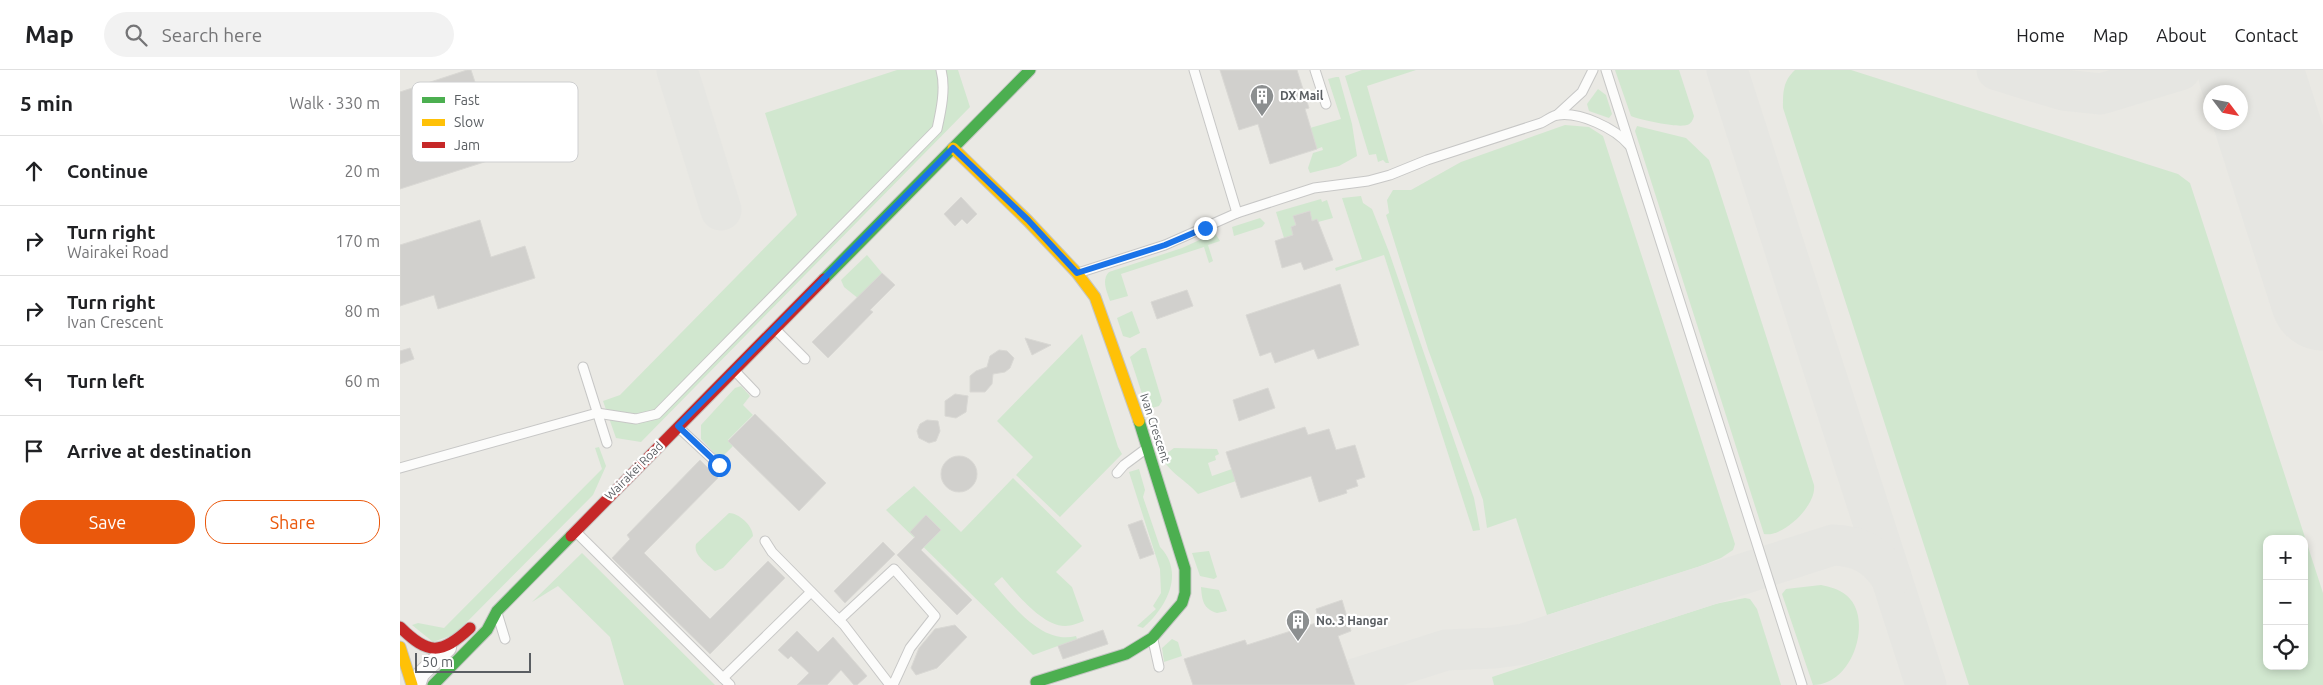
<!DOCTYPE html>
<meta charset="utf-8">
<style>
body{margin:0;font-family:Ubuntu,sans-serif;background:#f2f2f2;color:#202124}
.controls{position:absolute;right:15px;bottom:15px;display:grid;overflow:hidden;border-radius:10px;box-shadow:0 2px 8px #0003}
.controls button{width:45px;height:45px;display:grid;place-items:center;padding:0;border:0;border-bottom:1px solid #e0e0e0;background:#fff;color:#202124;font:25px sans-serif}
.compass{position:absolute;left:1803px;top:15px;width:45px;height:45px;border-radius:50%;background:#fff;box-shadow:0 2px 8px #0003;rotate:122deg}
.scale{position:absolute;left:15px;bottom:12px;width:116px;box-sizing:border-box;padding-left:5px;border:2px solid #5a5e62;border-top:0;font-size:14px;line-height:18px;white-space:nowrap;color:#5a5e62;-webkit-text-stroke:4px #fff;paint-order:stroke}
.stop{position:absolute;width:15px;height:15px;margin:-11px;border:4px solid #1a73e8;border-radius:50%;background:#fff}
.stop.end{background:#1a73e8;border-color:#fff;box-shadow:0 1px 5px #0008}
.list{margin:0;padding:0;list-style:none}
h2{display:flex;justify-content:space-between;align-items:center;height:65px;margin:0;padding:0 20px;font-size:21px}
h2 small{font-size:16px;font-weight:400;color:#757577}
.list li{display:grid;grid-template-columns:32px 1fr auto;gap:15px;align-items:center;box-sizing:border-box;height:70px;padding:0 20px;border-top:1px solid #e0e0e0}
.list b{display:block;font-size:19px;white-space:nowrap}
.list p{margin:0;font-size:16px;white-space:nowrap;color:#757577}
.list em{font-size:16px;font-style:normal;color:#757577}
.actions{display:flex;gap:10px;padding:15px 20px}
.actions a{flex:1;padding:11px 0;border:1px solid #ea580c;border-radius:20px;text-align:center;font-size:18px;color:#ea580c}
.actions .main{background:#ea580c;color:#fff}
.icon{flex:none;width:28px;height:28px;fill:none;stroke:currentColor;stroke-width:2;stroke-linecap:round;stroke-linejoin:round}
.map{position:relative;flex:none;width:1923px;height:615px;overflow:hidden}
header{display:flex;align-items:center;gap:30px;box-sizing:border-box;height:70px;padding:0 25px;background:#fff;border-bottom:1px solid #e0e0e0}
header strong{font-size:24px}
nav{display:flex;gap:28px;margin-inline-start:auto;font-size:18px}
.search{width:350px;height:45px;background:#f2f2f2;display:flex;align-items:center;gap:12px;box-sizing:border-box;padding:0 18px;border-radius:28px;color:#757577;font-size:19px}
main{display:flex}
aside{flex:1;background:#fff}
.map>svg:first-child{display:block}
.green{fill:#d1e7cf;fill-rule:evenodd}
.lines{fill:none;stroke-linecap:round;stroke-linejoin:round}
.taxiway{stroke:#e6e6e2;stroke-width:41}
.runway{stroke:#e6e6e2;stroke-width:105}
.building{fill:#d1d0cd;stroke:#d9d8d4}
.lane-casing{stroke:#c7c7c6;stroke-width:11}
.street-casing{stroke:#c7c7c6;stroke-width:18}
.fast-casing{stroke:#c5c6c4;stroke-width:13}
.slow-casing{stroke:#c5c6c4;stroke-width:13}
.jam-casing{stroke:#c5c6c4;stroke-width:13}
.lane{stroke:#fcfcfb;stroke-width:9}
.street{stroke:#fcfcfb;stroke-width:16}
.fast{stroke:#4caf50;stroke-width:11}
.slow{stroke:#ffc107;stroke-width:11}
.jam{stroke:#c62828;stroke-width:11}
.route{stroke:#1a73e8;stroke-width:6}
.labels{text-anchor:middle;stroke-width:4.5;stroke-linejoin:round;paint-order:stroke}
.poi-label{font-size:12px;font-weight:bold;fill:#5a5e62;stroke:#fff;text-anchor:start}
.street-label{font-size:12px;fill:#5a5e62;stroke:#fff}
.key{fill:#fff;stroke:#cecfd0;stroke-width:1}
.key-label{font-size:14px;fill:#5a5e62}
</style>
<header>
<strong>Map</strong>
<div class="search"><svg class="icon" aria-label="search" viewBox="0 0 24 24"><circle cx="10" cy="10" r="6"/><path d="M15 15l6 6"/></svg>Search here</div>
<nav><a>Home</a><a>Map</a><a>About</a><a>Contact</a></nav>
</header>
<main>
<aside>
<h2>5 min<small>Walk · 330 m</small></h2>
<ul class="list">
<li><svg class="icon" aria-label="ahead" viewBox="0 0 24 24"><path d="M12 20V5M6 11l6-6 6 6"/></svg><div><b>Continue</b></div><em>20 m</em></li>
<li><svg class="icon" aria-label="right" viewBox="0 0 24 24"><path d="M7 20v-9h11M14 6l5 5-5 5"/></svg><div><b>Turn right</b><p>Wairakei Road</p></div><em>170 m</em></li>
<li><svg class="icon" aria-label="right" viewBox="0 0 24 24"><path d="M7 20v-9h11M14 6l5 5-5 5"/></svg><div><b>Turn right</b><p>Ivan Crescent</p></div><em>80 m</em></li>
<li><svg class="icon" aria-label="left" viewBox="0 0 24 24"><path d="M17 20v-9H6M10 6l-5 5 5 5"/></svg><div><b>Turn left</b></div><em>60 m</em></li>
<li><svg class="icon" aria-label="arrive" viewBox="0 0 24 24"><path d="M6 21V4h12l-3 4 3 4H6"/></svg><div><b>Arrive at destination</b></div></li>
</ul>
<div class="actions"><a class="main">Save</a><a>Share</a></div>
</aside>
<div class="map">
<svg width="1923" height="615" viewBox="0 0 1923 615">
<rect width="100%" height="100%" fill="#eae9e4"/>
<g class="green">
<polygon points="497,0 558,0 570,37 241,372 216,368 203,331 220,325 397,145 365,43"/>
<polygon points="962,0 1016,0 967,16 989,93 986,93 983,90 978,92 976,84 969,85 945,6"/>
<path d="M1215 0H1279L1294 46C1293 50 1291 54 1287 55 1277 58 1241 50 1231 46Z"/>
<path d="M1395 0H1451L1778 104 1790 113 1923 523V615H1569L1383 38C1383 22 1383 11 1395 0ZM1867 469H1904V596H1867Z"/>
<polygon points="936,7 939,7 952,54 957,86 939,96 910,103 908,98 913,83 923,80 922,77 917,79 910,58 941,49 928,9"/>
<polygon points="1198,19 1206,25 1212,44 1209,48 1189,41 1187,34"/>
<polygon points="1165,55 1189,57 1203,66 1335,474 1333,480 1321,488 1298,497 1147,545 1116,448 1087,458 1083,430 1028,279 986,145 989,143 987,130 993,120 1011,120 1061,92"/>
<path d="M1237 56 1286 68 1309 90 1314 104 1414 415C1417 436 1382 468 1364 464L1235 61Z"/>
<polygon points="961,126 963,133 972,139 989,182 1074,428 1080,460 1073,461 984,185 936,201 935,198 962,189 942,128"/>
<polygon points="921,129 922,132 927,130 933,148 918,152 917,149 912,151 909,141 893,146 896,155 891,157 893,165 884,168 876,142"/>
<polygon points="860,148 865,153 862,157 834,166 832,157"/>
<path d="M815 163 820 171 808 175 813 191 809 193 804 177 721 204 728 226 710 231C707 222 701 210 709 202L782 178Z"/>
<polygon points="467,185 482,203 459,229 444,217 441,210"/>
<polygon points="732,241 740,263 730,268 723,266 717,248"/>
<polygon points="682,264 718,377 722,384 660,447 616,405 633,387 597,351"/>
<polygon points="742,278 746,278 762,331 759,336 752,338 746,336 730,287"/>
<polygon points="341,316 350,326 343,335 353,345 328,370 333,376 320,389 301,369 301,355 335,318"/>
<polygon points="199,377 206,396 193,425 55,564 33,572 12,555 18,553 44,558 202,399 195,378"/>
<path d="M774 378 817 379 819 384 815 386 816 390 808 393 812 406 832 399 836 411 798 424C786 410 769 403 762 387Z"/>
<path d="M739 399 745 420 743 427 760 477C785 503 767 537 743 558L737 556 756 539 753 536 761 523 760 499 729 402Z"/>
<path d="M613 408 682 476 656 502 672 517 684 551C678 553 672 556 665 556 642 556 616 523 602 507L594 514C613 536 643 575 676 566L677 569 633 585 486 440 514 416 561 462Z"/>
<path d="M329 443C339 443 353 456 353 466L323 498 315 501C307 494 293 485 296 474Z"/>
<polygon points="809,481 817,507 814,509 800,506 792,483"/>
<polygon points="182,483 315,615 224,615 210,567 158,516 132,532"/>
<path d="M1421 515C1430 517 1439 519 1446 525 1474 547 1454 615 1413 615L1382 524 1386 519Z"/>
<path d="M801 517 819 520 827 541 817 543C803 539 802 530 801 517Z"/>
<polygon points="1345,528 1350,529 1357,539 1381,615 1094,615 1092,607 1315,534"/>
<polygon points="772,569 778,572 782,586 764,592 762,578"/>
</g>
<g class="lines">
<g class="taxiway">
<polyline points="277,0 321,140"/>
<polyline points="1327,0 1526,615"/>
<polyline points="1597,0 1663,20 1701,24 1780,0"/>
<path d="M958 608 1046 580 1095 578 1124 574 1433 475C1460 476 1476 485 1491 507"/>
</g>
<polyline class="runway" points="1850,0 1923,228"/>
</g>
<g class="building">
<polygon points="67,0 71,0 100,87 0,119 0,22"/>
<polygon points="820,0 897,0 909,38 905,39 917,79 870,94 858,54 839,60"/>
<polygon points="561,127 577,144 567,154 562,149 555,156 544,144"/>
<polygon points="910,141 912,151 917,149 933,190 904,200 901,192 882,198 875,171 893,165 891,157 896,155 893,146"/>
<polygon points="80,150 91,187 125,176 135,208 38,239 34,225 0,236 0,175"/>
<polygon points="482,203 495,215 470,240 473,242 428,288 412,272"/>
<polygon points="940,214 959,275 918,289 914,279 875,293 871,282 860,286 846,245"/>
<polygon points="787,220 793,236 757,249 751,232"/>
<polygon points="625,268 651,275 632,285"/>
<polygon points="10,278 14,289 0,294 0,281"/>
<polygon points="599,280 607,281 614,288 610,298 605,302 593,304 592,314 585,322 570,322 570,306 576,301 587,297 590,286"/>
<polygon points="868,318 875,338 839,351 833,330"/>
<polygon points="555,324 568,326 566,342 556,348 545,346 545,331"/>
<polygon points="355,344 426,413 399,441 328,371"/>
<polygon points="527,350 538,351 540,361 536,371 529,373 519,368 517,361 520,354"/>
<polygon points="905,357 908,365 929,359 936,380 955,375 965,407 956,410 958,416 946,420 947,423 919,432 911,406 841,428 826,382"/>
<circle cx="559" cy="404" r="18"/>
<polygon points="300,390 318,408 244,483 310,549 368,491 385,508 310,584 212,488 230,469 227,465"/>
<polygon points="526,445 541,460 521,480 572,530 557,545 497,485 515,467 510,462"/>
<polygon points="742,450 754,484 740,489 728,455"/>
<polygon points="483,472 495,484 445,533 434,521"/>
<polygon points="942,530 951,561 938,566 955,615 793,615 784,589 845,570 847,575 919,552 916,539"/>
<polygon points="555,555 567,567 537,598 516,605 511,598 519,578 535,559"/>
<polygon points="703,560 708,574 663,589 658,576"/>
<polygon points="397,561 418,582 433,567 467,606 457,615 454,615 441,600 427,615 397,615 409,603 391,586 388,589 378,580"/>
</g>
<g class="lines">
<g class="lane-casing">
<g id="lane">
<polyline points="794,0 837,143"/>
<polyline points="915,0 926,34"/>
<polyline points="1206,0 1402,615"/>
<polyline points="1157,45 1182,22 1193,0"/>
<path d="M678 203 765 175 837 143 914 118 968 111 990 105 1027 90 1141 53C1146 51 1153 45 1158 45 1180 42 1215 58 1229 75"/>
<polyline points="375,259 405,289"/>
<polyline points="183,297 207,373"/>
<polyline points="334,300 355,322"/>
<polyline points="278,357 319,395"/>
<path d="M0 398 197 343 236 349 257 344 537 59C541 41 546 18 541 0"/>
<polyline points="717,403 724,395 747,378"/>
<polyline points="177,463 330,615"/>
<polyline points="365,471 372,482 444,555 490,615"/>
<polyline points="98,546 105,569"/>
<polyline points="439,550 494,499 535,546 510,578 493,615"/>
<polyline points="753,570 759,597"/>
<polyline points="323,608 411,522"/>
</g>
</g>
<g class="street-casing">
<polyline id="street" points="17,615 21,604 48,578"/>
</g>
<g class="fast-casing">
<g id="fast">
<polyline points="424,209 630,0"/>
<polyline points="636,612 726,584 752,568 782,533 785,523 785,499 739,351"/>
<polyline points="33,615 87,560 97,541 171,466"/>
</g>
</g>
<g class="slow-casing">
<g id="slow">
<polyline points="553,78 628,151 677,203 695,227 739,351"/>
<polyline points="0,577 12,615"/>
</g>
</g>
<g class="jam-casing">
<g id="jam">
<polyline points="171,466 424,209"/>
<path d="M0 557C28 585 41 585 70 558"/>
</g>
</g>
<use href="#lane" class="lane"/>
<use href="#street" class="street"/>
<use href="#fast" class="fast"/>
<use href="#slow" class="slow"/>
<use href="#jam" class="jam"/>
</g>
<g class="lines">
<polyline class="route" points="319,395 278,356 553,78 628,150 677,203 765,175 805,158"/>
</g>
<defs>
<g id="building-pin" transform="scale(1.25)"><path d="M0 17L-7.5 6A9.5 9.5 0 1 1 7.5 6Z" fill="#8c8f90" stroke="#fff"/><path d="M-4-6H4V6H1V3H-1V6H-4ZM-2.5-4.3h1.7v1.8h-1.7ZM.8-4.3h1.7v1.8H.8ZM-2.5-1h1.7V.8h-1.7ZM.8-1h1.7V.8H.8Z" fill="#fff"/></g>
</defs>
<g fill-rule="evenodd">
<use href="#building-pin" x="862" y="26"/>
<use href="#building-pin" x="898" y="551"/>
</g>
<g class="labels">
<g class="poi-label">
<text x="880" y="30">DX Mail</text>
<text x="916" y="555">No. 3 Hangar</text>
</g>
<g class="street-label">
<text transform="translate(755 358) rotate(72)" y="4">Ivan Crescent</text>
<text transform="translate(234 401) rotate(-45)" y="4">Wairakei Road</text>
</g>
</g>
<rect x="12" y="12" width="166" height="80" rx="8" class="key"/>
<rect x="22" y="27" width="23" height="6" fill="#4caf50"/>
<rect x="22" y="49" width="23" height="7" fill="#ffc107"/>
<rect x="22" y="72" width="23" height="6" fill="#c62828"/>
<g class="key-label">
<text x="54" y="35">Fast</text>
<text x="54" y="57">Slow</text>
<text x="54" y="80">Jam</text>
</g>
</svg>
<div class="controls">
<button>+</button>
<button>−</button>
<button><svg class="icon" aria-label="locate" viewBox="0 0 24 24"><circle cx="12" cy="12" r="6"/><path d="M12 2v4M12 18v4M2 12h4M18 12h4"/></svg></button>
</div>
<svg class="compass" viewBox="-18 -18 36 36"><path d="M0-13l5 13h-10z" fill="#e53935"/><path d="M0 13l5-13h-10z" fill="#757577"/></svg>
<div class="scale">50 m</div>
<div class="stop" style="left:319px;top:395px"></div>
<div class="stop end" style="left:805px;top:158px"></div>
</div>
</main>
